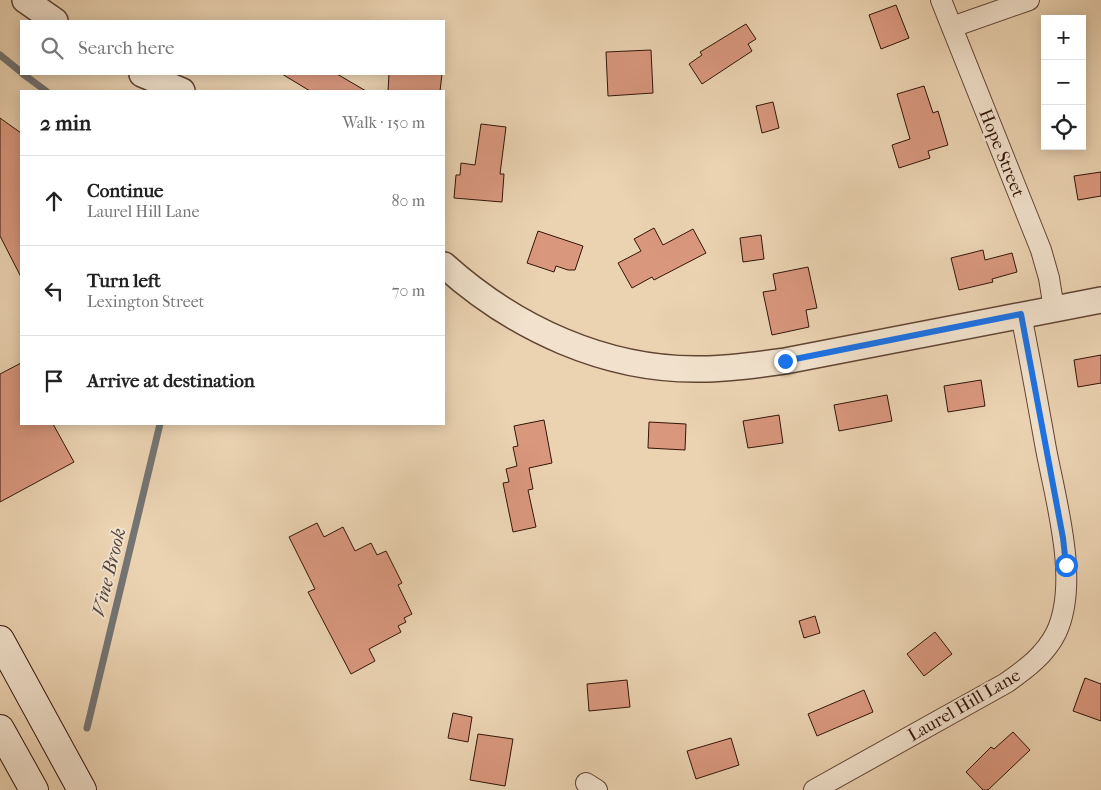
<!DOCTYPE html>
<meta charset="utf-8">
<style>
body{margin:0;font-family:"IM FELL French Canon",serif;background:#f6f6f6;color:#222}
.controls{position:absolute;right:15px;top:15px;display:grid;overflow:hidden;border-radius:0px;box-shadow:0 2px 12px #0003}
.controls button{width:45px;height:45px;display:grid;place-items:center;padding:0;border:0;border-bottom:1px solid #e0e0e0;background:#fff;color:#222;font:25px sans-serif}
.stop{position:absolute;width:15px;height:15px;margin:-11px;border:4px solid #1a73e8;border-radius:50%;background:#fff}
.stop.end{background:#1a73e8;border-color:#fff;box-shadow:0 1px 5px #0008}
.list{margin:0;padding:0;list-style:none}
h2{display:flex;justify-content:space-between;align-items:center;height:65px;margin:0;padding:0 20px;font-size:21px}
h2 small{font-size:16px;font-weight:400;color:#767676}
.list li{display:grid;grid-template-columns:32px 1fr auto;gap:15px;align-items:center;box-sizing:border-box;height:90px;padding:0 20px;border-top:1px solid #e0e0e0}
.list b{display:block;font-size:19px;white-space:nowrap}
.list p{margin:0;font-size:16px;white-space:nowrap;color:#767676}
.list em{font-size:16px;font-style:normal;color:#767676}
.icon{flex:none;width:28px;height:28px;fill:none;stroke:currentColor;stroke-width:2;stroke-linecap:round;stroke-linejoin:round}
.map{position:relative;flex:none;width:1101px;height:790px;overflow:hidden}
.search{position:absolute;background:#fff;box-shadow:0 2px 12px #0003;left:20px;top:20px;width:425px;height:55px;display:flex;align-items:center;gap:12px;box-sizing:border-box;padding:0 18px;border-radius:0px;color:#767676;font-size:19px}
.panel{position:absolute;background:#fff;box-shadow:0 2px 12px #0003;left:20px;top:90px;width:425px;height:335px;border-radius:0px}
.map>svg:first-child{display:block}
.lines{fill:none;stroke-linecap:round;stroke-linejoin:round}
.stream{stroke:#747473;stroke-width:7}
.building{fill:#d9977e;stroke:#331509}
.minor-casing{stroke:#614433;stroke-width:22}
.tertiary-casing{stroke:#614433;stroke-width:28}
.secondary-casing{stroke:#331509;stroke-width:30}
.minor{stroke:#f2e2cd;stroke-width:20}
.tertiary{stroke:#f2e2cd;stroke-width:25}
.secondary{stroke:#f2e2cd;stroke-width:28}
.route{stroke:#1a73e8;stroke-width:6}
.labels{text-anchor:middle;stroke-width:4;stroke-linejoin:round;paint-order:stroke}
.street-label{font-size:18px;fill:#331509;stroke:#f2e2cd}
.water-label{font-size:19px;font-style:italic;fill:#53453e;stroke:#f2e2cd}
</style>
<div class="map">
<svg width="1101" height="790" viewBox="0 0 1101 790">
<rect width="100%" height="100%" fill="#ebd3b2"/>
<filter id="stains"><feTurbulence type="fractalNoise" baseFrequency=".004" numOctaves="4"/><feColorMatrix values="0 0 0 0 .2 0 0 0 0 .09 0 0 0 0 .02 0 0 0 .5 -.17"/></filter>
<radialGradient id="worn" r=".72"><stop offset=".6" stop-color="#630" stop-opacity="0"/><stop offset="1" stop-color="#630" stop-opacity=".3"/></radialGradient>
<g class="lines">
<g class="stream">
<polyline points="0,55 21,72"/>
<polyline points="23,74 46,91"/>
<polyline points="87,728 160,424"/>
</g>
</g>
<g class="building">
<polygon points="896,5 909,38 881,49 869,15"/>
<polygon points="746,24 756,39 748,44 752,51 702,84 689,64 702,55 700,52"/>
<polygon points="651,50 653,93 608,96 606,52"/>
<polygon points="282,74 337,74 366,91 310,91"/>
<polygon points="389,74 442,74 440,91 388,91"/>
<polygon points="924,86 933,113 938,111 948,145 928,151 930,158 899,168 892,145 910,139 897,94"/>
<polygon points="773,102 779,128 762,133 756,106"/>
<polygon points="0,118 21,133 21,277 0,236"/>
<polygon points="481,124 506,127 500,174 504,174 502,202 454,198 456,175 460,175 461,163 475,165"/>
<polygon points="1101,172 1101,196 1078,200 1074,176"/>
<polygon points="654,228 663,245 693,229 706,253 654,280 652,277 632,288 618,263 641,251 634,239"/>
<polygon points="538,231 583,246 575,270 568,270 556,266 554,272 527,263"/>
<polygon points="761,235 764,259 743,262 740,238"/>
<polygon points="983,250 985,260 1012,253 1017,272 992,279 993,282 959,290 951,258"/>
<polygon points="808,267 817,308 806,310 809,327 772,335 763,292 776,290 773,274"/>
<polygon points="1101,355 1101,383 1078,387 1074,360"/>
<polygon points="21,363 21,424 53,424 74,462 0,502 0,374"/>
<polygon points="981,380 985,406 948,412 944,386"/>
<polygon points="887,395 892,421 839,431 834,405"/>
<polygon points="779,415 783,443 748,448 743,421"/>
<polygon points="544,420 552,463 529,468 533,489 528,490 536,527 513,532 503,483 509,482 506,469 517,466 513,447 518,446 514,426"/>
<polygon points="649,422 686,424 685,450 648,448"/>
<polygon points="317,523 324,537 343,527 355,551 371,543 377,555 386,551 402,583 398,585 412,614 404,618 406,622 398,626 401,632 369,649 375,661 351,674 308,592 315,589 289,537"/>
<polygon points="815,616 820,633 804,638 799,621"/>
<polygon points="935,632 952,654 924,676 907,654"/>
<polygon points="1085,678 1101,684 1101,721 1073,711"/>
<polygon points="627,680 630,707 589,711 587,684"/>
<polygon points="864,690 873,712 817,736 808,714"/>
<polygon points="453,713 472,717 468,742 448,738"/>
<polygon points="1013,732 1030,750 988,790 983,790 966,772 991,747 994,749"/>
<polygon points="478,734 513,739 505,786 470,780"/>
<polygon points="731,738 739,765 696,779 687,751"/>
</g>
<g class="lines">
<g class="minor-casing">
<g id="minor">
<polyline points="941,0 1041,250 1049,278 1054,309"/>
<polyline points="952,27 1029,0"/>
<polyline points="586,783 597,790"/>
<path d="M814 790 1006 683C1026 669 1045 655 1056 633 1080 583 1056 502 1046 449 1038 404 1030 359 1021 315"/>
</g>
</g>
<g class="tertiary-casing">
<g id="tertiary">
<polyline points="25,0 55,21"/>
<polyline points="142,74 182,91"/>
<path d="M444 265C514 328 606 371 702 369 730 369 757 365 785 361L1101 300"/>
</g>
</g>
<g class="secondary-casing">
<g id="secondary">
<polyline points="0,640 82,790"/>
<polyline points="0,729 34,790"/>
</g>
</g>
<use href="#minor" class="minor"/>
<use href="#tertiary" class="tertiary"/>
<use href="#secondary" class="secondary"/>
</g>
<g class="lines">
<polyline class="route" points="785,361 1021,314 1063,538 1066,565"/>
</g>
<g class="labels">
<g class="street-label">
<text transform="translate(1002 153) rotate(68)" y="6">Hope Street</text>
<text transform="translate(964 705) rotate(-30)" y="6">Laurel Hill Lane</text>
</g>
<g class="water-label">
<text transform="translate(108 572) rotate(-76)" y="7">Vine Brook</text>
</g>
</g>
<rect width="100%" height="100%" filter="url(#stains)"/>
<rect width="100%" height="100%" fill="url(#worn)"/>
</svg>
<div class="controls">
<button>+</button>
<button>−</button>
<button><svg class="icon" aria-label="locate" viewBox="0 0 24 24"><circle cx="12" cy="12" r="6"/><path d="M12 2v4M12 18v4M2 12h4M18 12h4"/></svg></button>
</div>
<div class="stop" style="left:1066px;top:565px"></div>
<div class="stop end" style="left:785px;top:361px"></div>
<div class="search"><svg class="icon" aria-label="search" viewBox="0 0 24 24"><circle cx="10" cy="10" r="6"/><path d="M15 15l6 6"/></svg>Search here</div>
<section class="panel">
<h2>2 min<small>Walk · 150 m</small></h2>
<ul class="list">
<li><svg class="icon" aria-label="ahead" viewBox="0 0 24 24"><path d="M12 20V5M6 11l6-6 6 6"/></svg><div><b>Continue</b><p>Laurel Hill Lane</p></div><em>80 m</em></li>
<li><svg class="icon" aria-label="left" viewBox="0 0 24 24"><path d="M17 20v-9H6M10 6l-5 5 5 5"/></svg><div><b>Turn left</b><p>Lexington Street</p></div><em>70 m</em></li>
<li><svg class="icon" aria-label="arrive" viewBox="0 0 24 24"><path d="M6 21V4h12l-3 4 3 4H6"/></svg><div><b>Arrive at destination</b></div></li>
</ul>
</section>
</div>
